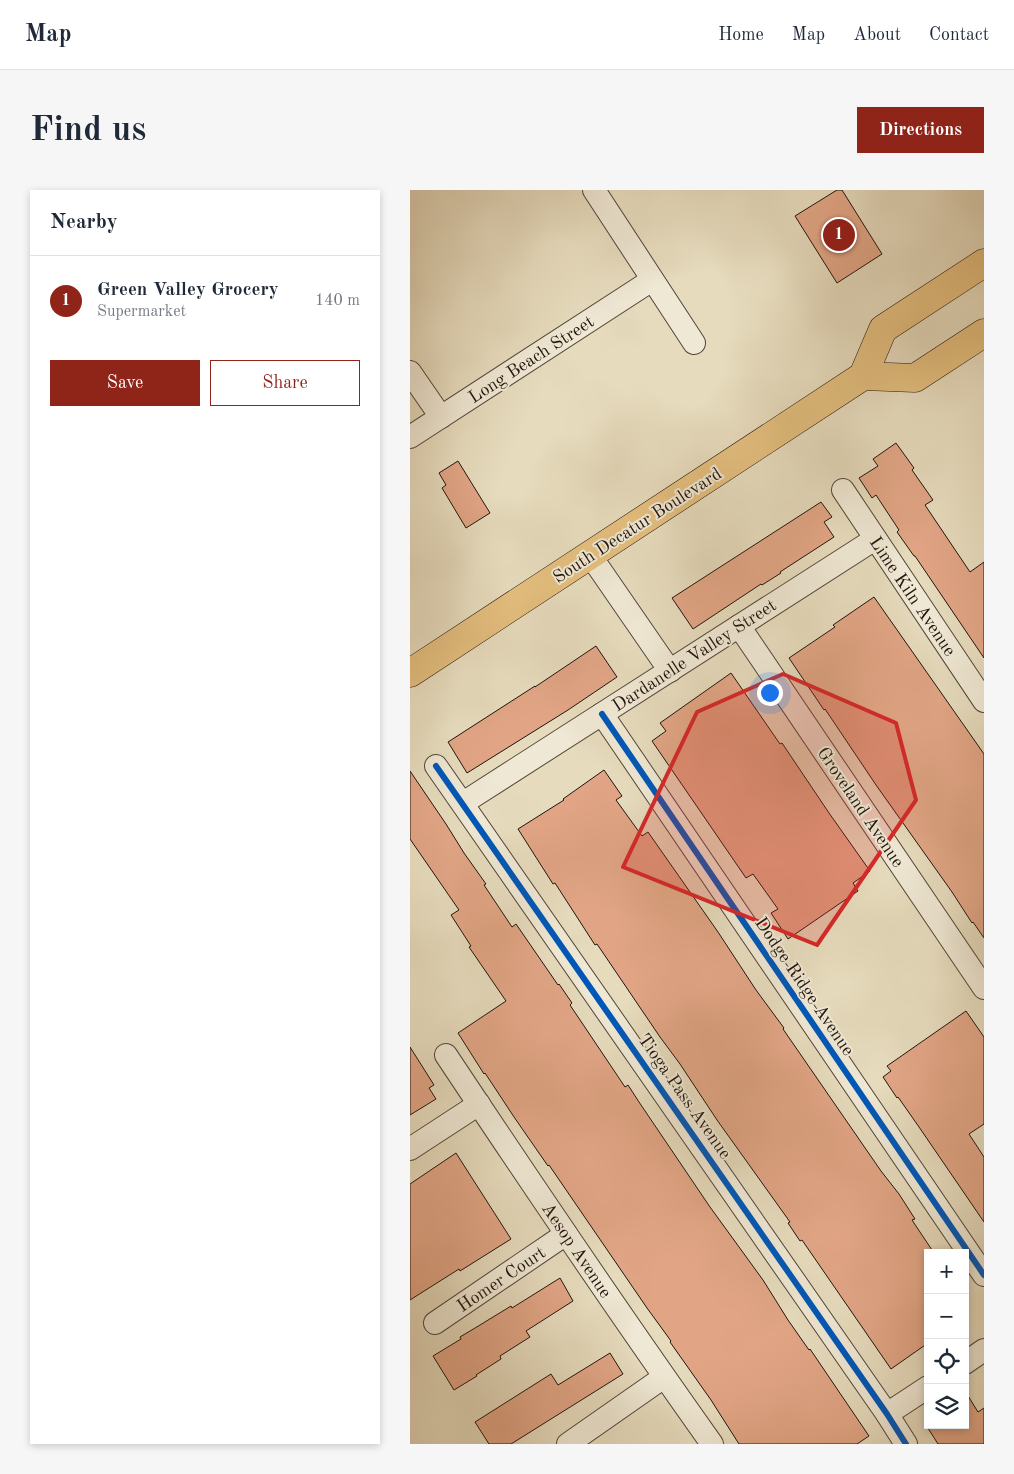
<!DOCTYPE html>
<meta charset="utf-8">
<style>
body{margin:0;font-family:"Old Standard TT",serif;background:#f6f6f7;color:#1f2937}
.controls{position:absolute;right:15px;bottom:15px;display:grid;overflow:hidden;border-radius:0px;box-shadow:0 2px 8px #0003}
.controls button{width:45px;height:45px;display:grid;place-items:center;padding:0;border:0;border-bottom:1px solid #e0e1e3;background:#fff;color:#1f2937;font:25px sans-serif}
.you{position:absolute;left:359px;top:502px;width:18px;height:18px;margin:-12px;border:4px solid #fff;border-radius:50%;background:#1a73e8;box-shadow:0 0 0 8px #1a73e833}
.badge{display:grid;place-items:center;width:32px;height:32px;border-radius:50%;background:#8f2418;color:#fff;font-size:16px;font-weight:700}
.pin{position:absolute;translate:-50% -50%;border:2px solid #fff;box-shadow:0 1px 5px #0006}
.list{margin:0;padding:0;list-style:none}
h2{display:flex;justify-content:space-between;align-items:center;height:65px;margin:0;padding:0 20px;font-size:21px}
h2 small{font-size:16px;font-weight:400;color:#747a83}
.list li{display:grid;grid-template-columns:32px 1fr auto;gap:15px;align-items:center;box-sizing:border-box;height:90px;padding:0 20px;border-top:1px solid #e0e1e3}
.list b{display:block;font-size:19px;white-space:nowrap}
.list p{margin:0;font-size:16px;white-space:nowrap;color:#747a83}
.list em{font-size:16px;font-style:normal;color:#747a83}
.actions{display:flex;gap:10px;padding:15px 20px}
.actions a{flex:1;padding:11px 0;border:1px solid #8f2418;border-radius:0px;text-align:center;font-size:18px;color:#8f2418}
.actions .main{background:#8f2418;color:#fff}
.icon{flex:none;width:28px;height:28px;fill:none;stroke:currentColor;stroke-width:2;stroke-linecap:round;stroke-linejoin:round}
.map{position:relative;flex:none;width:574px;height:1254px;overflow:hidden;border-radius:0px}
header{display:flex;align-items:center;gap:30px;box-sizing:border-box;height:70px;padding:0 25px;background:#fff;border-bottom:1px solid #e0e1e3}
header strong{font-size:24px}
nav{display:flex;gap:28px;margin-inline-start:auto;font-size:18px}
.intro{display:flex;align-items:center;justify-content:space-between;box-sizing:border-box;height:120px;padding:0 30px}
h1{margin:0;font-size:35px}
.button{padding:12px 22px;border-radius:0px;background:#8f2418;color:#fff;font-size:18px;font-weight:700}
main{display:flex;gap:30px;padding:0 30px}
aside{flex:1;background:#fff;border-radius:0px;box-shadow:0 2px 8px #0003}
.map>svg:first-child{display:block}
.building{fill:#e1a585;stroke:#21140c}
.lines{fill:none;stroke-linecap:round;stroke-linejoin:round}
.street-casing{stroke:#524638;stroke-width:24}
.primary-casing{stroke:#21140c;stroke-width:29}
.street{stroke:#efe8d4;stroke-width:22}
.primary{stroke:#e3be7e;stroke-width:28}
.cycleway-casing{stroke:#efe8d4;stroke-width:9}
.cycleway{stroke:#0057b8;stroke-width:6}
.marked{fill:#d62828;fill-opacity:0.2;stroke:#d62828;stroke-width:4;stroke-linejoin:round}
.labels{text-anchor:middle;stroke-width:4;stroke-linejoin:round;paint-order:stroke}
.street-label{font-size:18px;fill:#21140c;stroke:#efe8d4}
</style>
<header>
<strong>Map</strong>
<nav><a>Home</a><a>Map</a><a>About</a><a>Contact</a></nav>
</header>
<div class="intro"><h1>Find us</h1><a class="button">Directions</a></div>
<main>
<aside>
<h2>Nearby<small></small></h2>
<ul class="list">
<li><span class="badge">1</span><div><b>Green Valley Grocery</b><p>Supermarket</p></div><em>140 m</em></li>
</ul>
<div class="actions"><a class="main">Save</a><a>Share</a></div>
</aside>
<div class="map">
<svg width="574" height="1254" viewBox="0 0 574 1254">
<rect width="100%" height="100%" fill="#e6dbbd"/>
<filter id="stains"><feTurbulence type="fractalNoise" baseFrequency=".004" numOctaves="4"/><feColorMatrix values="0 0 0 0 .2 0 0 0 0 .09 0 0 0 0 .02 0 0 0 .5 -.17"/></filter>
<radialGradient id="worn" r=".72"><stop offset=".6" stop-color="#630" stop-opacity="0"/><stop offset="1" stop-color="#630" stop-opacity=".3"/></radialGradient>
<g class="building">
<polygon points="427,0 432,0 472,64 427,93 385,26"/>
<polygon points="486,253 504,278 502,280 523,310 515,315 560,382 574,372 574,468 505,366 504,366 487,342 489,340 466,305 462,308 449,288 468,276 463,269"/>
<polygon points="48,271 80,323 56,338 32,298 36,295 29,283"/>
<polygon points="411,312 422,327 414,332 424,347 370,382 371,383 352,395 351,394 283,439 262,408"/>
<polygon points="464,407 574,564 574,748 563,732 562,733 542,702 466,595 415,519 414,520 379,468 425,437 423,435"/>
<polygon points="186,456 207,487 158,520 57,583 38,552 125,496 125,497"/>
<polygon points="321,483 370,554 372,553 419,623 460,681 443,693 448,701 378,749 361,723 368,719 343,684 336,688 242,551 256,541 250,533"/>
<polygon points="194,580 212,606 206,610 232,646 238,642 308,742 346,800 374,838 373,839 471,981 489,1004 505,1029 502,1030 522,1060 518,1063 518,1153 481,1179 392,1050 390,1051 378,1033 380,1032 307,930 270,874 250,847 187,754 185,755 145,693 143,694 108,639 154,610 153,609"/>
<polygon points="0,581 36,634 54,663 76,694 74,695 102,737 106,734 148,795 149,794 162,813 160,815 215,897 218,895 229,912 300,1017 353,1090 378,1130 399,1160 400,1159 459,1246 447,1254 329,1254 301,1210 260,1152 261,1151 237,1118 139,975 138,976 104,927 75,883 74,884 48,843 96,811 59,757 61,756 41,725 49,720 0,649"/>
<polygon points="556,821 574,847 574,934 559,944 574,967 574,1032 509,937 488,907 487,908 473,887 481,881 477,876"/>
<polygon points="0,857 24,895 19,898 26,909 0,925"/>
<polygon points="46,963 101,1049 50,1081 49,1079 0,1110 0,994"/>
<polygon points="150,1088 163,1111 116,1141 120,1147 90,1166 91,1169 66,1185 67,1186 44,1200 23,1166 51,1149 50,1147 70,1135 101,1116 102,1118"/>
<polygon points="200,1163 213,1184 101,1254 79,1254 65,1232 141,1184 148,1195"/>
<polygon points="555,1201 568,1222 574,1218 574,1254 528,1254 516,1235 555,1235"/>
</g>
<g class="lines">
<g class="street-casing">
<g id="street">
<polyline points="184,0 284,153"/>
<polyline points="0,182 31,227"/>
<polyline points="0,247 242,90"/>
<polyline points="433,300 574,511"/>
<polyline points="180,365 260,481"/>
<polyline points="329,436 574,798"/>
<polyline points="192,524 574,1085"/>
<polyline points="26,576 477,1224 496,1254"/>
<polyline points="53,613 465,349"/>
<path d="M36 865C123 996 211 1126 302 1254"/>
<polyline points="0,959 69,914"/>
<polyline points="25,1133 156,1044"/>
<polyline points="555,1173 574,1160"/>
<polyline points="477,1224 518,1197"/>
<polyline points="158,1254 254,1187"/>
</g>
</g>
<g class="primary-casing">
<g id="primary">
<polyline points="453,186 505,188 574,143"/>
<polyline points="0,483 453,186 473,139 574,73"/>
</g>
</g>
<use href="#street" class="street"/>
<use href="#primary" class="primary"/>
<g class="cycleway-casing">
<g id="cycleway">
<polyline points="192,524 574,1085"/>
<polyline points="26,576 477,1224 496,1254"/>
</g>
</g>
<use href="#cycleway" class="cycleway"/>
</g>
<path class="marked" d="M373 484 486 533 506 610 407 755 213 677 287 522Z"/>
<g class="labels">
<g class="street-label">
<text transform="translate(121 169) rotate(-33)" y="6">Long Beach Street</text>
<text transform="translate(227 335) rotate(-33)" y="6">South Decatur Boulevard</text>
<text transform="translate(503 406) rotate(56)" y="6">Lime Kiln Avenue</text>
<text transform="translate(284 465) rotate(-33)" y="6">Dardanelle Valley Street</text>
<text transform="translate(451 617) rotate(56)" y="6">Groveland Avenue</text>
<text transform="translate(395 796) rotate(56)" y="6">Dodge Ridge Avenue</text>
<text transform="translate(275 906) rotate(55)" y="6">Tioga Pass Avenue</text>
<text transform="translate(167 1060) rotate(56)" y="6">Aesop Avenue</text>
<text transform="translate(91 1089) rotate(-34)" y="6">Homer Court</text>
</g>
</g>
<rect width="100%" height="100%" filter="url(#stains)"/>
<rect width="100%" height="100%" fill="url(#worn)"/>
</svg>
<div class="controls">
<button>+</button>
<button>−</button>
<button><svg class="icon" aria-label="locate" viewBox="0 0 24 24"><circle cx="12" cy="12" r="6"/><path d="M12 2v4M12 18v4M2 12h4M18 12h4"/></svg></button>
<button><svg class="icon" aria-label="layers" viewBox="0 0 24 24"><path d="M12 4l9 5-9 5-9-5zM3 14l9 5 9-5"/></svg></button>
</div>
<div class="you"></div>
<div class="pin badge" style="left:429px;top:45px">1</div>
</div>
</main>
